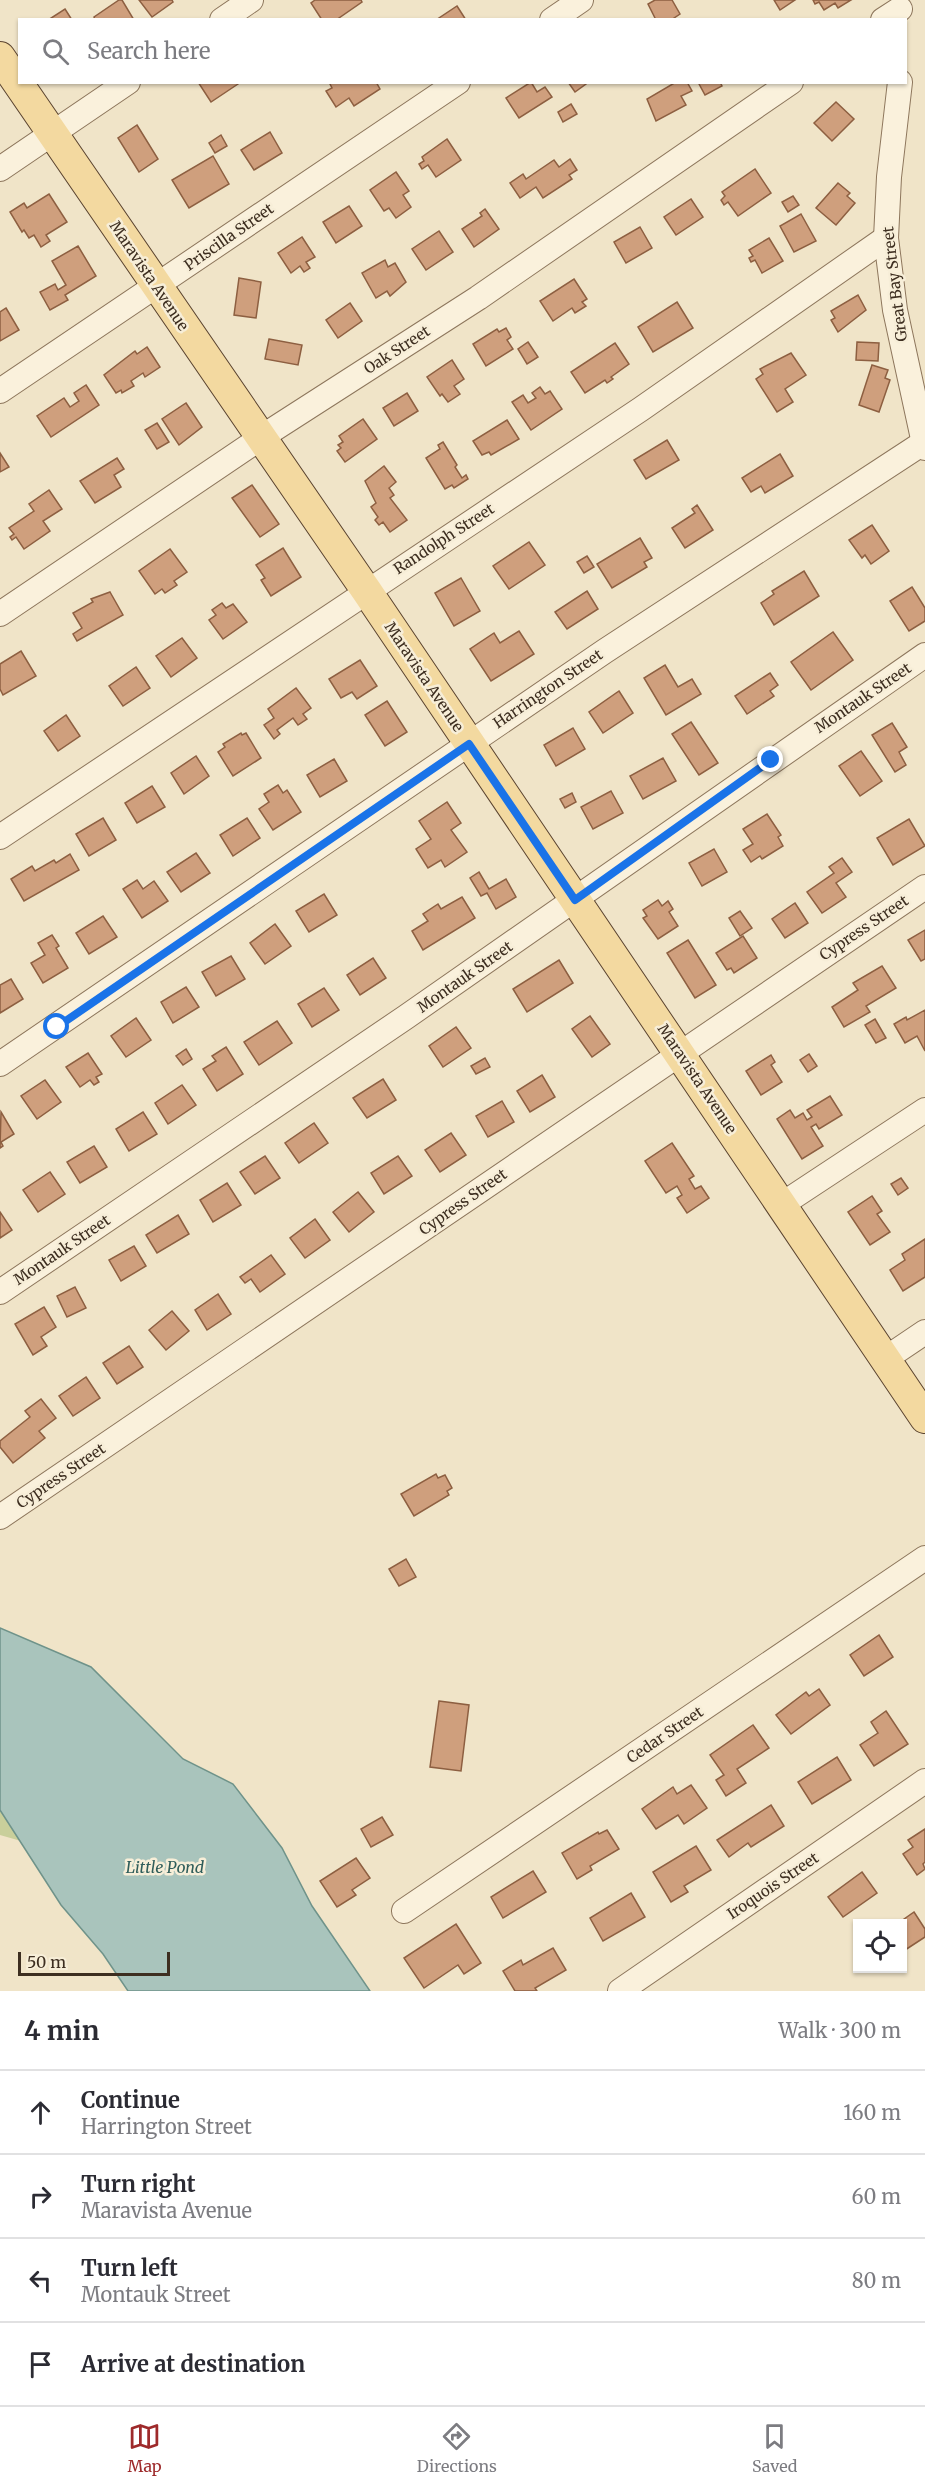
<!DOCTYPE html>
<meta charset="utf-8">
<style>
body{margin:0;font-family:Merriweather,serif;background:#f7f7f7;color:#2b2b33}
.controls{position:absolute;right:18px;bottom:18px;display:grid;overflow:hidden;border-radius:0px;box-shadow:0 2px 4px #0004}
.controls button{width:54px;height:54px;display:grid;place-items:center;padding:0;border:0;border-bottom:2px solid #e1e1e2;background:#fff;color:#2b2b33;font:30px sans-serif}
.scale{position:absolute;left:18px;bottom:15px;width:152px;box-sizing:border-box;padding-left:6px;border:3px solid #3d2e20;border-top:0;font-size:16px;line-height:21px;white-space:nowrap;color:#3d2e20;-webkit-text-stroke:4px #f7eed8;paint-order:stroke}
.stop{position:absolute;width:18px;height:18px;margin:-14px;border:4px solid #1a73e8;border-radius:50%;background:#fff}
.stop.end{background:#1a73e8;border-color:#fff;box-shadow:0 2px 6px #0008}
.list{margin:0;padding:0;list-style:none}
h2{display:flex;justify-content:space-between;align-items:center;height:78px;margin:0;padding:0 24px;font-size:26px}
h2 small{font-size:20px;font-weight:400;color:#7c7c81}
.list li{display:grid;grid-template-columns:39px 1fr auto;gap:18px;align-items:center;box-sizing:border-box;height:84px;padding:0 24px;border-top:2px solid #e1e1e2}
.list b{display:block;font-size:22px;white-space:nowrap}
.list p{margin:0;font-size:20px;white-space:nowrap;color:#7c7c81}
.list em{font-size:20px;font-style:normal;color:#7c7c81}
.icon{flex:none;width:33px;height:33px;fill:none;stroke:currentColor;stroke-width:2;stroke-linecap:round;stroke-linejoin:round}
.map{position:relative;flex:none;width:925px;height:1991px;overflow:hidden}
.search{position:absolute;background:#fff;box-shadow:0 2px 4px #0004;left:18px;right:18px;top:18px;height:66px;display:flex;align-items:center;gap:15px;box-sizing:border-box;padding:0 21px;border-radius:0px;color:#7c7c81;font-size:22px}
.sheet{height:414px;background:#fff}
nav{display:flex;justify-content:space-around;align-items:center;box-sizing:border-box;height:84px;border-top:2px solid #e1e1e2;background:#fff;font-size:16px;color:#7c7c81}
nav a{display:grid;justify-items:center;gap:3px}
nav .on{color:#9e2a2b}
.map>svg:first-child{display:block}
.green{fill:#c9cf9b}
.water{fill:#a9c4bc;stroke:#6f938a;stroke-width:1.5}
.building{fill:#cf9f7d;stroke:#8d5f41;stroke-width:1.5}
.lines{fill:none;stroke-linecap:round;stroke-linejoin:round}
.minor-casing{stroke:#8d765c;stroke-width:26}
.major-casing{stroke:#5b4430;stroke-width:32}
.minor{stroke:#faf1dc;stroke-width:24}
.major{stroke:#f3d9a0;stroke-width:30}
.route{stroke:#1a73e8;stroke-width:8}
.labels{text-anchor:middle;stroke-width:5;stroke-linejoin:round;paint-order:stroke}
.street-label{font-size:15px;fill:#3d2e20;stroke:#f7eed8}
.water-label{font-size:16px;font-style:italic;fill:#2f5d5a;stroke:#f7eed8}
</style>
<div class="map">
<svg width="925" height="1991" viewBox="0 0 925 1991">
<rect width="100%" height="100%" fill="#f0e4c8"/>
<polygon class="green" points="0,1810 21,1841 0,1835"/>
<polygon class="water" points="0,1628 91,1667 183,1759 233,1784 282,1848 312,1906 370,1991 128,1991 103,1954 61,1905 0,1810"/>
<g class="building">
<polygon points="119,0 122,0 134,20 95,20 94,17"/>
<polygon points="139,0 172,0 173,2 152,17"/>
<polygon points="315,0 361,0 362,2 336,20 322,20 311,3"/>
<polygon points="655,0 672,0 680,14 671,20 656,20 648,4"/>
<polygon points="774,0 795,0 780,10"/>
<polygon points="813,0 851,0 838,8 835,3 824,10 819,2 815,4"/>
<polygon points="457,6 466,20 436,20"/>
<polygon points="65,9 72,20 48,20"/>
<polygon points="198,82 236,82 238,84 211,102"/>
<polygon points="329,82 376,82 380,89 354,106 349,98 336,107 326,91 332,88"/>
<polygon points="531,82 537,92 545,87 552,97 519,118 506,98"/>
<polygon points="568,82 585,82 586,84 575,92"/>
<polygon points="676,82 687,82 692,91 681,96 686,105 656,121 647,99"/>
<polygon points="698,82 720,82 722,86 705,95"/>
<polygon points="836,102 854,119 832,141 814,123"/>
<polygon points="571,104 577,114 563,122 558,112"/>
<polygon points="137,125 158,159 139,172 118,138"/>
<polygon points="270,132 282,153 254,170 241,150"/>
<polygon points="221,135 227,146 215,153 209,143"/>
<polygon points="447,139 461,160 436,177 428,165 422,169 419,164 424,161 422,157"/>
<polygon points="213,156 229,184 189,208 172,180"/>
<polygon points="570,159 577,170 569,175 572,179 543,198 536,187 520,198 510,183 523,174 526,179 554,160 559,167"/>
<polygon points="755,169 771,193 738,216 728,202 724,205 721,200 725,196 722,192"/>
<polygon points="396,172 409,191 403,195 411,207 396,218 389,208 384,211 370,190"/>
<polygon points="838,183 850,193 847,196 855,203 836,225 816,208"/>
<polygon points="49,194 67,222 46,235 50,241 41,247 34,235 29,238 24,230 22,232 10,212 24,203 27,208"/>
<polygon points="793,196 799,205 788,212 782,202"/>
<polygon points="691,199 703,217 676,235 664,217"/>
<polygon points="349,206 362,226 336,243 323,222"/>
<polygon points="485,209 499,229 474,247 462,229 482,216 480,213"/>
<polygon points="801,214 816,241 794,252 780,226"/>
<polygon points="640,227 652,248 626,263 614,242"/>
<polygon points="439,231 453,252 426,270 412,249"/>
<polygon points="302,237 315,257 306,262 310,268 304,272 300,266 291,273 278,253"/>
<polygon points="769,238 783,261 762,273 755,260 751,262 749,258 753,256 749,250"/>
<polygon points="78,246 96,276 65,295 68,300 50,310 40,292 55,284 58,290 66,285 52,261"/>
<polygon points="385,260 388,267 395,263 406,282 390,296 387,291 376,298 362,273"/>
<polygon points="239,278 261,282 256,318 234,315"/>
<polygon points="574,279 587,299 582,302 586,306 575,313 572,308 553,321 540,301"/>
<polygon points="858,295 866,310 838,332 831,320 835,318 831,311"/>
<polygon points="677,302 693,328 653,352 638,327"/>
<polygon points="350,303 362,321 338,338 326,320"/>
<polygon points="6,308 19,330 0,341 0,312"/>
<polygon points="506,328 511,337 507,340 513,349 486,366 473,344 497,329 499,332"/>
<polygon points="269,339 302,345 298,365 265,359"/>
<polygon points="528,342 538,357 527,364 518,349"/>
<polygon points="857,342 879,343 878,361 856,360"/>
<polygon points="615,343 629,364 611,377 613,379 607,383 605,380 585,393 571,372"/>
<polygon points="147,347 160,367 145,377 143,373 131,381 134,386 122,393 121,390 116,393 104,375 135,351 137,354"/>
<polygon points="791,353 806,375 785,389 793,402 777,412 756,379 763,374 760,369"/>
<polygon points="452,360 464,379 454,386 460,394 448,402 442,394 440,396 427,377"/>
<polygon points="872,365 888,370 885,378 890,380 879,412 859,405"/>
<polygon points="86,385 99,405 51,437 37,416 64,398 70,407 79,401 74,393"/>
<polygon points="540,387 545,394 550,391 562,409 531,430 512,402 523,395 528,403 536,398 532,393"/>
<polygon points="407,393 418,411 394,426 383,408"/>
<polygon points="186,403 202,427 179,445 162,419"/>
<polygon points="363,419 377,439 345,462 337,451 341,448 338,445 343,442 339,436"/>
<polygon points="507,420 519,439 491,455 489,452 482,455 473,441"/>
<polygon points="157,423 169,442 157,449 145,430"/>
<polygon points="667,440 679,460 646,479 634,460"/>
<polygon points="443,442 457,465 455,467 462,478 466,475 468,479 454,488 452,485 445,489 426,458 440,449 438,445"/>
<polygon points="0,453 9,467 0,472"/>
<polygon points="780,454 793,476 765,493 761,486 751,492 742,478"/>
<polygon points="117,458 124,469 114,475 121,487 95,503 80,481"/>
<polygon points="384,466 396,482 389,488 394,495 390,498 407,520 390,532 383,522 379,525 375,520 378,517 371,507 376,503 365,481"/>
<polygon points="252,485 279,524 260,537 232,498"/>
<polygon points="49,490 62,509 43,521 50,531 24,549 16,537 12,540 10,537 14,534 9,528 34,511 29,504"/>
<polygon points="697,505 713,530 685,548 672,528 695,513 692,509"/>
<polygon points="872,525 889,551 871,564 865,555 862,558 849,540"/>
<polygon points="640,538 652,558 644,562 647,567 612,588 597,564"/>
<polygon points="529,542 545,565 509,589 493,566"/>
<polygon points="283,548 301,577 271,596 261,580 265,578 256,565"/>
<polygon points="170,549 187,572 174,581 177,585 165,593 162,589 155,594 139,571"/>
<polygon points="587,556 594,567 584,573 577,562"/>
<polygon points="804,571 819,596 774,625 761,603 774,594 772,591"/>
<polygon points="461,578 480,611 454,626 435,593"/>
<polygon points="912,587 925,608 925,621 909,631 890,601"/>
<polygon points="587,591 598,609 567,629 555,612"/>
<polygon points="110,592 123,615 77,641 73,634 82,628 73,613 93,602 91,599"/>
<polygon points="222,603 226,608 233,604 247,622 223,639 209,620 216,615 212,610"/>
<polygon points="519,631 534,654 491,681 470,649 494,633 500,643"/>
<polygon points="833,632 853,660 811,690 791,662"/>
<polygon points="182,638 197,658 171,677 156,656"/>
<polygon points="21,651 36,676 3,695 0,689 0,664"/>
<polygon points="360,660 377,686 357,699 352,692 341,698 329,679"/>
<polygon points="665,665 678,687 692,679 701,694 666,715 644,678"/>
<polygon points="136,667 150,688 123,706 109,686"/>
<polygon points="770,673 778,685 770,691 774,696 747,714 735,696"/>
<polygon points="296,688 311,708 303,714 307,719 298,725 293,718 277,730 280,734 274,739 264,725 274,718 268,709"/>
<polygon points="619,691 633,713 603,733 589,712"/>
<polygon points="387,701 407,732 385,746 365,715"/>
<polygon points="66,715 80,736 58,751 44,731"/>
<polygon points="691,722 718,763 699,775 672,734"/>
<polygon points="892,723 907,747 899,752 906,765 895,772 872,735"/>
<polygon points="573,728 585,749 556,766 544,745"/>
<polygon points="241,733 242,735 246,733 261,758 233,776 218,752 225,747 223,744"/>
<polygon points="861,751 882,781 860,796 839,766"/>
<polygon points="196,756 209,776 184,794 171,773"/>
<polygon points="663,758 676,781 643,799 630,776"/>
<polygon points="334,759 347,781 320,797 307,775"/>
<polygon points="278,785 283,793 287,790 301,812 273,830 259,809 269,802 264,794"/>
<polygon points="152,786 165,807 137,823 125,803"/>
<polygon points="611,791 623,813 593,829 581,807"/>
<polygon points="572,793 576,802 565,808 560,799"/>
<polygon points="447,802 461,823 451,830 467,852 445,867 441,860 428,868 416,849 431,839 419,821"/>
<polygon points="767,814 781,835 778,837 783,846 762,859 760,856 751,862 743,850 753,844 743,829"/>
<polygon points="103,818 116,840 89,856 76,834"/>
<polygon points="247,818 260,838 233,856 220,835"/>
<polygon points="909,819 925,846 893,865 877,838"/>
<polygon points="714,849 727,872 702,886 689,863"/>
<polygon points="196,853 210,873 181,892 167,872"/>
<polygon points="70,854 79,870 24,901 11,879 32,866 35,871 54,860 56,863"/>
<polygon points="842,858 852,872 836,883 846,897 822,913 807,892 834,873 829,867"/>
<polygon points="479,872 489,889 506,879 516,897 496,909 487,893 481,896 470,878"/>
<polygon points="137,880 143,889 154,881 168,901 142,918 123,889"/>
<polygon points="324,894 337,915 309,932 296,911"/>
<polygon points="462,897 475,918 423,950 412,931 428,921 423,914 438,904 441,909"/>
<polygon points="658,900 662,906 668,901 673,909 669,912 678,926 658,939 643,918 647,916 643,910"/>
<polygon points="795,903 808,923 785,938 772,919"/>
<polygon points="740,911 752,928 740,936 729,918"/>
<polygon points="103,916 117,937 89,954 76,933"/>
<polygon points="275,924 291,946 265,964 250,943"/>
<polygon points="925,930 925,959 921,961 908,940"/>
<polygon points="52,935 59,946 56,948 68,968 43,983 31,963 45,955 38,943"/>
<polygon points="743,936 757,958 734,973 731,968 727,970 716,953"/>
<polygon points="688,940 716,985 695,998 667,953"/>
<polygon points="231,956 245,979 216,996 202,972"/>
<polygon points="373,958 386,978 360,995 347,975"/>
<polygon points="559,960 573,983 527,1012 513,989"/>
<polygon points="882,966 896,988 866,1006 870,1012 844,1027 832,1007 858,990 853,983"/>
<polygon points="11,979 23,999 0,1013 0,985"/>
<polygon points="186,987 199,1007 173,1023 161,1002"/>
<polygon points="324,988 339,1010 312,1027 298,1004"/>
<polygon points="925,1010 925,1051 917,1036 905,1043 894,1024 906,1017 907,1020"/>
<polygon points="590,1016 610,1044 592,1057 572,1029"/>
<polygon points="136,1018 151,1040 126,1057 111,1036"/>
<polygon points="875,1019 886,1038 876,1043 865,1025"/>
<polygon points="277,1021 292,1043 259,1065 244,1042"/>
<polygon points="456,1027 471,1048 443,1067 429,1046"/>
<polygon points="226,1047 243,1074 217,1091 203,1069 216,1061 212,1056"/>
<polygon points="186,1049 192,1059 183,1065 176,1056"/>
<polygon points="88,1053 102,1074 96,1077 99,1082 94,1085 90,1080 80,1087 66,1067"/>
<polygon points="809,1054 817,1066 808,1072 800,1060"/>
<polygon points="771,1055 775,1062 771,1065 782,1082 761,1095 746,1071"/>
<polygon points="485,1058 490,1067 476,1074 471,1066"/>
<polygon points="542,1075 555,1097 530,1112 517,1091"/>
<polygon points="383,1079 396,1100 367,1118 353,1098"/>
<polygon points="45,1080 61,1102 37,1119 21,1096"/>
<polygon points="182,1085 196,1105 168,1124 155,1103"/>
<polygon points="830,1096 842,1115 819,1129 816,1124 811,1127 823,1146 802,1159 777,1119 790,1110 795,1118 803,1113 807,1120 812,1117 807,1110"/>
<polygon points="502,1101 514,1122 488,1137 476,1116"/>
<polygon points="1,1112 14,1134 1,1142 3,1146 0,1148"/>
<polygon points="143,1112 157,1134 129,1151 116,1129"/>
<polygon points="314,1123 328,1143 299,1163 285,1143"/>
<polygon points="451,1133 466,1155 440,1172 425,1150"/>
<polygon points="672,1143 694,1176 689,1179 695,1189 701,1186 709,1198 687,1213 677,1198 682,1195 677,1186 666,1193 645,1161"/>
<polygon points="94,1146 107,1167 80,1183 67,1162"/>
<polygon points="265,1156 280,1178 255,1194 240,1172"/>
<polygon points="398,1156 412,1176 384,1194 371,1173"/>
<polygon points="50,1172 65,1194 38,1212 23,1190"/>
<polygon points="901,1178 908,1188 898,1195 891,1184"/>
<polygon points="227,1183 241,1205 213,1222 200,1200"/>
<polygon points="358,1192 374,1212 349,1232 333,1212"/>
<polygon points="872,1196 882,1211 877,1214 890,1232 870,1245 848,1212"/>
<polygon points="0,1212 12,1230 0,1238"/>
<polygon points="178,1215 189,1234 157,1253 146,1235"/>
<polygon points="315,1219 330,1240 305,1258 290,1238"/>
<polygon points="925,1239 925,1277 903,1291 890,1270 905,1260 902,1254"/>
<polygon points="134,1246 146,1266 121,1281 109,1260"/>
<polygon points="271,1255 285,1274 260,1292 251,1279 245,1283 240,1277"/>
<polygon points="75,1287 86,1308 67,1317 57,1296"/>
<polygon points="218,1294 231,1314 207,1330 195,1310"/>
<polygon points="44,1307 56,1327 41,1337 47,1346 33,1355 15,1324"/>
<polygon points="172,1311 189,1331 166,1350 149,1330"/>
<polygon points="129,1346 143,1367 117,1384 103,1363"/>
<polygon points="86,1377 100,1398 73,1416 59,1396"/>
<polygon points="41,1399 56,1418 39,1431 45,1438 13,1463 0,1447 0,1441 30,1417 25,1411"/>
<polygon points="436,1474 438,1478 445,1475 452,1488 447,1491 449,1495 414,1516 401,1494"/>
<polygon points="406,1559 416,1577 399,1586 389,1569"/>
<polygon points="879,1635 893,1657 864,1676 850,1655"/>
<polygon points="819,1689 830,1705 791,1734 776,1715 806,1692 809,1696"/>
<polygon points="439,1701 469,1705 461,1771 430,1767"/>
<polygon points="886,1711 908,1744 874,1766 860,1745 878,1733 871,1722"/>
<polygon points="753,1725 769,1748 737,1769 746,1783 726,1796 716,1780 724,1775 710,1755"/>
<polygon points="837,1757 851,1780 812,1804 798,1782"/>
<polygon points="691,1785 707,1808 684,1824 678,1815 656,1829 642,1809 673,1787 677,1794"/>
<polygon points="771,1805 784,1826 751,1847 748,1843 729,1857 717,1840"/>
<polygon points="382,1817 393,1835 371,1847 361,1829"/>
<polygon points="925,1829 925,1862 923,1864 925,1869 917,1875 903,1854 913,1847 908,1840"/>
<polygon points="607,1830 619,1849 590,1866 592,1870 577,1879 562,1853 598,1832 599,1834"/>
<polygon points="696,1846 711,1870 684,1886 688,1892 671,1902 653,1872"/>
<polygon points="356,1858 370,1878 352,1890 356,1895 337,1907 320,1881"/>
<polygon points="533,1871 546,1892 503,1918 491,1897"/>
<polygon points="862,1872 877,1893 843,1917 828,1897"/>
<polygon points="631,1893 645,1917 603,1941 590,1918"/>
<polygon points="914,1912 925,1929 925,1937 902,1952 902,1924 897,1924"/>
<polygon points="456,1924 481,1963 464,1974 458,1965 424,1988 404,1958"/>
<polygon points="553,1948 566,1970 535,1988 537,1991 515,1991 503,1971 521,1960 523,1965"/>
</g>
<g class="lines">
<g class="minor-casing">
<g id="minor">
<polyline points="222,20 251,0"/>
<polyline points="552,20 581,0"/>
<polyline points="883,20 900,9"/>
<polyline points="900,82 889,177 886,238 895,310 925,448"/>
<polyline points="0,169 128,82"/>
<polyline points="0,391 458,82"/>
<polyline points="0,614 271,431 478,298 791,82"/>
<polyline points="0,837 641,409 886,238"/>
<polyline points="0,1064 605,651 923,443"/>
<polyline points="781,1205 925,1110"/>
<polyline points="0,1292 406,1017 925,655"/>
<polyline points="885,1359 925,1332"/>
<polyline points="0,1517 925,887"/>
<polyline points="404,1911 925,1558"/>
<polyline points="620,1991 925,1781"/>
</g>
</g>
<g class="major-casing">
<polyline id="major" points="0,57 366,590 925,1418"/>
</g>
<use href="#minor" class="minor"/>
<use href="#major" class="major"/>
</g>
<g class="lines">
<polyline class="route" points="57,1027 469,744 575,900 771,760"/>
</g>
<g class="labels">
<g class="street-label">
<text transform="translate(229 237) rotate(-35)" y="5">Priscilla Street</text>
<text transform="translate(149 276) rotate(56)" y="5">Maravista Avenue</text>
<text transform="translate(895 284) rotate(-97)" y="5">Great Bay Street</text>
<text transform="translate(397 350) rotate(-33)" y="5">Oak Street</text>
<text transform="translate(444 539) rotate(-33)" y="5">Randolph Street</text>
<text transform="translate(424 677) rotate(56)" y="5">Maravista Avenue</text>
<text transform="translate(548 689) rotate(-34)" y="5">Harrington Street</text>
<text transform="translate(863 698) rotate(-34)" y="5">Montauk Street</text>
<text transform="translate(864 928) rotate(-34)" y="5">Cypress Street</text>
<text transform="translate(465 977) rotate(-35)" y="5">Montauk Street</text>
<text transform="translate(697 1079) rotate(56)" y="5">Maravista Avenue</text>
<text transform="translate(463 1202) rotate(-35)" y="5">Cypress Street</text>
<text transform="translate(62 1250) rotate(-34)" y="5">Montauk Street</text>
<text transform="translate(61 1476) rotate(-34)" y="5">Cypress Street</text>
<text transform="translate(665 1735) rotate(-34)" y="5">Cedar Street</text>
<text transform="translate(773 1886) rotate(-34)" y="5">Iroquois Street</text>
</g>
<g class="water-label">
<text x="165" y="1873">Little Pond</text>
</g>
</g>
</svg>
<div class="controls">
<button><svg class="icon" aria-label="locate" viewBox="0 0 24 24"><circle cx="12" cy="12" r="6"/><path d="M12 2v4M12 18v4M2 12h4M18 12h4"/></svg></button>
</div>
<div class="scale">50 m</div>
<div class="stop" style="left:57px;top:1027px"></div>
<div class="stop end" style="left:771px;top:760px"></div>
<div class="search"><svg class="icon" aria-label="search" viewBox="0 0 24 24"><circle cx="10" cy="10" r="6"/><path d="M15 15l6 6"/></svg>Search here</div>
</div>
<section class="sheet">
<h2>4 min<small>Walk · 300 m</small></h2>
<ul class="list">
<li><svg class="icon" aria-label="ahead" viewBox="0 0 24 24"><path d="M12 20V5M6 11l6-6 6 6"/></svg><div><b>Continue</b><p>Harrington Street</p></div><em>160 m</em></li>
<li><svg class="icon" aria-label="right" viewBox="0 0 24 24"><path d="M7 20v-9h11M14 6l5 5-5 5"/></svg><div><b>Turn right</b><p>Maravista Avenue</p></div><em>60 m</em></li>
<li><svg class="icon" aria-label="left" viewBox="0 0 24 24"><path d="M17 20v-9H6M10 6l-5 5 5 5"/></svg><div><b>Turn left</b><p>Montauk Street</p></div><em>80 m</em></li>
<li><svg class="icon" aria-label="arrive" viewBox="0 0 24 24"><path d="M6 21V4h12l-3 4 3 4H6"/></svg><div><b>Arrive at destination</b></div></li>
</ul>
</section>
<nav>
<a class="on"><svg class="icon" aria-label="map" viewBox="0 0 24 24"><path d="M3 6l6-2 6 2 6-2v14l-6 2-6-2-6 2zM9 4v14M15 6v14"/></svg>Map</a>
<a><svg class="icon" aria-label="directions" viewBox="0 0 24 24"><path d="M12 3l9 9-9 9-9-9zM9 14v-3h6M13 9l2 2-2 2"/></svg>Directions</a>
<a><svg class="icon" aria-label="saved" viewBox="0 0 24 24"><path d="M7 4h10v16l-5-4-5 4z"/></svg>Saved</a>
</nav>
